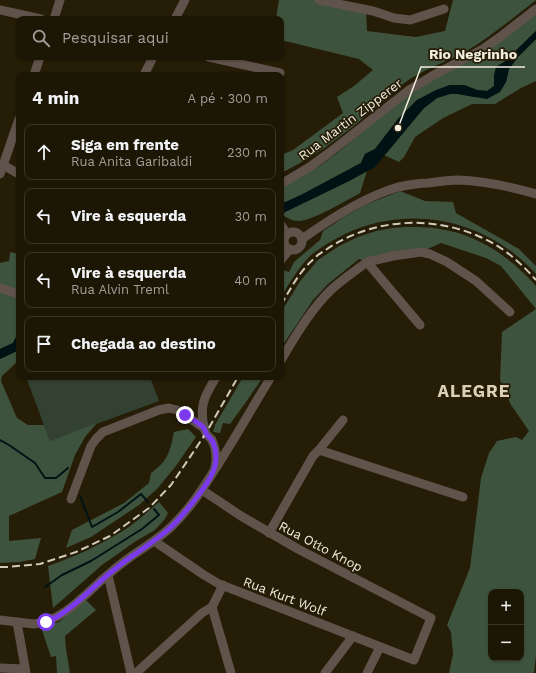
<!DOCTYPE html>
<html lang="pt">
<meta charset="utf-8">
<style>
body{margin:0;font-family:"Work Sans",sans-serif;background:#292313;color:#f1f3f6}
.controls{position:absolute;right:12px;bottom:12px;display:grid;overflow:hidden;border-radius:8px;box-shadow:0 1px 3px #0004}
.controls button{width:36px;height:36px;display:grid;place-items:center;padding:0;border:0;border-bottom:1px solid #3a3527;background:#1c1605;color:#f1f3f6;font:20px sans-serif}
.stop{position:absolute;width:12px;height:12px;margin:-9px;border:3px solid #7c3aed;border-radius:50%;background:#fff}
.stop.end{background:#7c3aed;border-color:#fff;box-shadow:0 1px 4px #0008}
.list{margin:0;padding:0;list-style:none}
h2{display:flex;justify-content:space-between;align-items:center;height:52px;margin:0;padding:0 16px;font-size:17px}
h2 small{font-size:13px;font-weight:400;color:#a09f9a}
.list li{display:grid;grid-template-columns:26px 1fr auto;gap:12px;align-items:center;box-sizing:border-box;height:56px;margin:0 8px 8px;padding:0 8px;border:1px solid #3a3527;border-radius:8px}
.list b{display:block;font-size:15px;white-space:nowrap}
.list p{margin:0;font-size:13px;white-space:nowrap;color:#a09f9a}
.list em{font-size:13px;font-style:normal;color:#a09f9a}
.icon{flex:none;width:22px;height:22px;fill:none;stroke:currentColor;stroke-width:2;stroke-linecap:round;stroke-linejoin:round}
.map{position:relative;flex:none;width:536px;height:673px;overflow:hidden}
.search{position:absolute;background:#1c1605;box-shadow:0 1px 3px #0004;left:16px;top:16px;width:268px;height:44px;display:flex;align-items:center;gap:10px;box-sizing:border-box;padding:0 14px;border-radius:8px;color:#a09f9a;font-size:15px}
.panel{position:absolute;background:#1c1605;box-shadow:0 1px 3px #0004;left:16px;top:72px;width:268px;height:308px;border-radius:8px}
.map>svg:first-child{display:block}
.green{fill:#324132}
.forest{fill:#3e533d;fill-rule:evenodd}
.water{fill:#011215}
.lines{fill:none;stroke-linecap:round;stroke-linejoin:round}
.stream{stroke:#011215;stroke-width:2}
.minor{stroke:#60534c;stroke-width:9}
.rail{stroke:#d1cbbc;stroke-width:2;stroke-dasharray:8 4;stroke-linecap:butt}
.route{stroke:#7c3aed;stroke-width:5}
.labels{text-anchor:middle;stroke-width:3.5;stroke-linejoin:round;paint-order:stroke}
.street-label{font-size:13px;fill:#f2eddf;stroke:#261d07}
.district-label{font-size:17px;font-weight:bold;letter-spacing:1px;fill:#dbd0b6;stroke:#261d07}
.leader{fill:none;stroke:#f2eddf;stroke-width:1.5}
.callout-dot{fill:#f2eddf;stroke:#261d07;stroke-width:1.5}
.callout-label{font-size:14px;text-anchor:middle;font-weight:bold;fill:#f2eddf;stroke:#261d07;stroke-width:3.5;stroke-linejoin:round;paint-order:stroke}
</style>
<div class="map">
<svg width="536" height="673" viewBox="0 0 536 673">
<rect width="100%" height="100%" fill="#261d07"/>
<polygon class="green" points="26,377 150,377 159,401 50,441"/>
<g class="forest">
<path d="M279 0H319L366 10 367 31 416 37 445 31 453 0H536C513 18 490 37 465 52 445 63 422 69 403 84 398 87 394 92 389 96 372 110 356 125 338 138 320 152 301 163 281 173V155L293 150 343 113 337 97 354 86 373 70 359 59 281 40V19H276Z"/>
<polygon points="536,13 536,31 504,62 496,67 494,76 494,86 487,91 477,90 464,85 450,85 417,100 398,119 375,149 365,154 361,163 301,195 281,204 281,187 321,165 337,153 404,97"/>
<polygon points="536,39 536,81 521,88 495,104 472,104 443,118 415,137 404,157 399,162 384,155 424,108 437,98 450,94 458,94 474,97 506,82 509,69 518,57"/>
<path d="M367 171 360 193C347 200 312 221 299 221 292 221 287 218 281 214L349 181Z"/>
<path d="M400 191 425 201 453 202 456 213 519 249 536 266V274C487 220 411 203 345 234 333 240 321 247 311 255 299 267 290 282 281 297V269L289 272 294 262 320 240 323 231 344 217 365 205Z"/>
<path d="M406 227C418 227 429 227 440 229 479 235 510 257 536 286V655L534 673H449L453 654 451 632 447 625 470 568 481 478 489 453 497 441 516 437 522 440 529 431 511 405 500 380 502 332 536 309 501 266 486 258 441 243 421 252 367 262 359 259 328 284 313 300 281 348V312L301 280 318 260 339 246 358 237 376 231 392 228ZM491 592H521V658H491Z"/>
<polygon points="10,252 19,254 19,331 13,343 0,349 0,263 9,261"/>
<polygon points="19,350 19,360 2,376 1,381 17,418 28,425 44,425 50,441 97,423 85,437 75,455 62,492 9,516 9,541 41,538 35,559 20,562 0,563 0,359"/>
<polygon points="243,377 263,377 246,402 230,424 223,423 220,433 213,432 215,425"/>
<path d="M188 429 196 437 175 467 157 489 139 505 91 537 66 548 72 530 124 503 149 483 151 473C168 461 170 452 174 432Z"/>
<path d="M159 502 168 513 165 519 155 530 136 541 102 565 53 608 48 566C74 557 98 546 121 532 135 524 147 512 159 502Z"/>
<polygon points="85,599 96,610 65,636 66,649 70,673 57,673 56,656 51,657 41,627 59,622 65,617"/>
</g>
<g class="water">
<polygon points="536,31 536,39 518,57 509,69 506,82 500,92 487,99 458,94 450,94 437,98 424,108 375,167 349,181 281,214 281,204 301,195 361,163 365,154 375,149 398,119 417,100 436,90 450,85 464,85 477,90 487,91 494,86 494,76 496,67 504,62"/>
<polygon points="19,331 19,350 0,359 0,349 13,343"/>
</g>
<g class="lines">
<g class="stream">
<polyline points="0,440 9,445 35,463 45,478 56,478 68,468"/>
<polyline points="80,496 92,527 118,512 141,494 148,502"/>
<polyline points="45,587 62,575 91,561 142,529 159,515 154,509"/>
</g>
<g class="minor">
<polyline points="319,0 373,11 394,18 410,20 444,9"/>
<polyline points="0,10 41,19"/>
<polyline points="54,19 60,0"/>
<polyline points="175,19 185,0"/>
<polyline points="209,57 280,73"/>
<polyline points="34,75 40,57"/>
<polyline points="144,75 153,57"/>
<polyline points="0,165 3,165 19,174"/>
<polyline points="0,174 19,119"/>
<polyline points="281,184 311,166 329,153 409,90 432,76 483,49 500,37 536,9"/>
<polyline points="281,225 287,234"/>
<circle cx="293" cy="241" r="9"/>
<path d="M302 239C330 219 364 197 398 187 408 185 418 183 428 183 438 182 448 180 458 180 483 181 512 187 536 194"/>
<polyline points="281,260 290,249"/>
<polyline points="367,262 393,256 421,252 430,254 447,262 476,281 510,312"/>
<polyline points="0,288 19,294"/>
<path d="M281 360C296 335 311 309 332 289 343 279 355 271 367 262L420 325"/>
<polyline points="319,450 343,420"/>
<path d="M215 467C217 459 216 448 212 440 210 437 207 436 206 433 204 429 204 425 203 421 200 402 207 393 216 377"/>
<polyline points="71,499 91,446 96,439 103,432 159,410 169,408 177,410 204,428"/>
<polyline points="269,533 313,456 319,450 463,497"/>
<polyline points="154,541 204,575 219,584 414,660 431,618 298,549 241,516 202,490"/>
<polyline points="108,575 131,673"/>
<polyline points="212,607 231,673"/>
<path d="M0 620 34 624C61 622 85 595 104 578 113 570 123 562 133 555 146 546 160 538 172 526 191 508 205 485 219 463 237 435 253 406 271 377"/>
<polyline points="17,622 26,673"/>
<polyline points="0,668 25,669"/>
<polyline points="136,673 202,613 212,607 223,585"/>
<polyline points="325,673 353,636"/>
<polyline points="367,673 380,647"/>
</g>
<g class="rail">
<path d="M281 305C291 288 300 270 315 258 318 254 323 252 327 249 372 219 429 215 478 236 501 245 520 262 536 280"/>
<polyline points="0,567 7,567 40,564 76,552 110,536 149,508 171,485 188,460 206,433 238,377"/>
</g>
</g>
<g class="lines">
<path class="route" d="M46 622C70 613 94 585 115 569 133 554 154 543 171 527 181 518 189 507 197 497 210 480 222 464 213 442 211 439 209 437 207 435 205 432 205 429 203 427 198 422 191 419 185 415"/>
</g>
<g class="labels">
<g class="street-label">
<text transform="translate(350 119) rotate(-37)" y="5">Rua Martin Zipperer</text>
<text transform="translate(321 546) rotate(28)" y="5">Rua Otto Knop</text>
<text transform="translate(285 596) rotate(21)" y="5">Rua Kurt Wolf</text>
</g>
<g class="district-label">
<text x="474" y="397">ALEGRE</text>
</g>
</g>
<path class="leader" d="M398 128L421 67H525"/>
<circle class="callout-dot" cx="398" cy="128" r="4"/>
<g class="callout-label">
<text x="473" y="59">Rio Negrinho</text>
</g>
</svg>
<div class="controls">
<button>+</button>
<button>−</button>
</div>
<div class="stop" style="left:46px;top:622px"></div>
<div class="stop end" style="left:185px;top:415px"></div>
<div class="search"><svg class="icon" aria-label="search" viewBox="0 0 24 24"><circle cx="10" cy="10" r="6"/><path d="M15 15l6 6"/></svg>Pesquisar aqui</div>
<section class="panel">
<h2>4 min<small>A pé · 300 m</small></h2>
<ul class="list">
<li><svg class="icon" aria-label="ahead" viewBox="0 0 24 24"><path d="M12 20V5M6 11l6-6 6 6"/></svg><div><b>Siga em frente</b><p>Rua Anita Garibaldi</p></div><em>230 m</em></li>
<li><svg class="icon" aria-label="left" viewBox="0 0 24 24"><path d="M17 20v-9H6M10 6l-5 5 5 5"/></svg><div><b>Vire à esquerda</b></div><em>30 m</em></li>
<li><svg class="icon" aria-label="left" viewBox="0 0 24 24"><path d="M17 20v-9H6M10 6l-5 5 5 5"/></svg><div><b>Vire à esquerda</b><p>Rua Alvin Treml</p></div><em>40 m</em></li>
<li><svg class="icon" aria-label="arrive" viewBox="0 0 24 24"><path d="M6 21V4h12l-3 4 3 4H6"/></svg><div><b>Chegada ao destino</b></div></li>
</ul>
</section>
</div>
